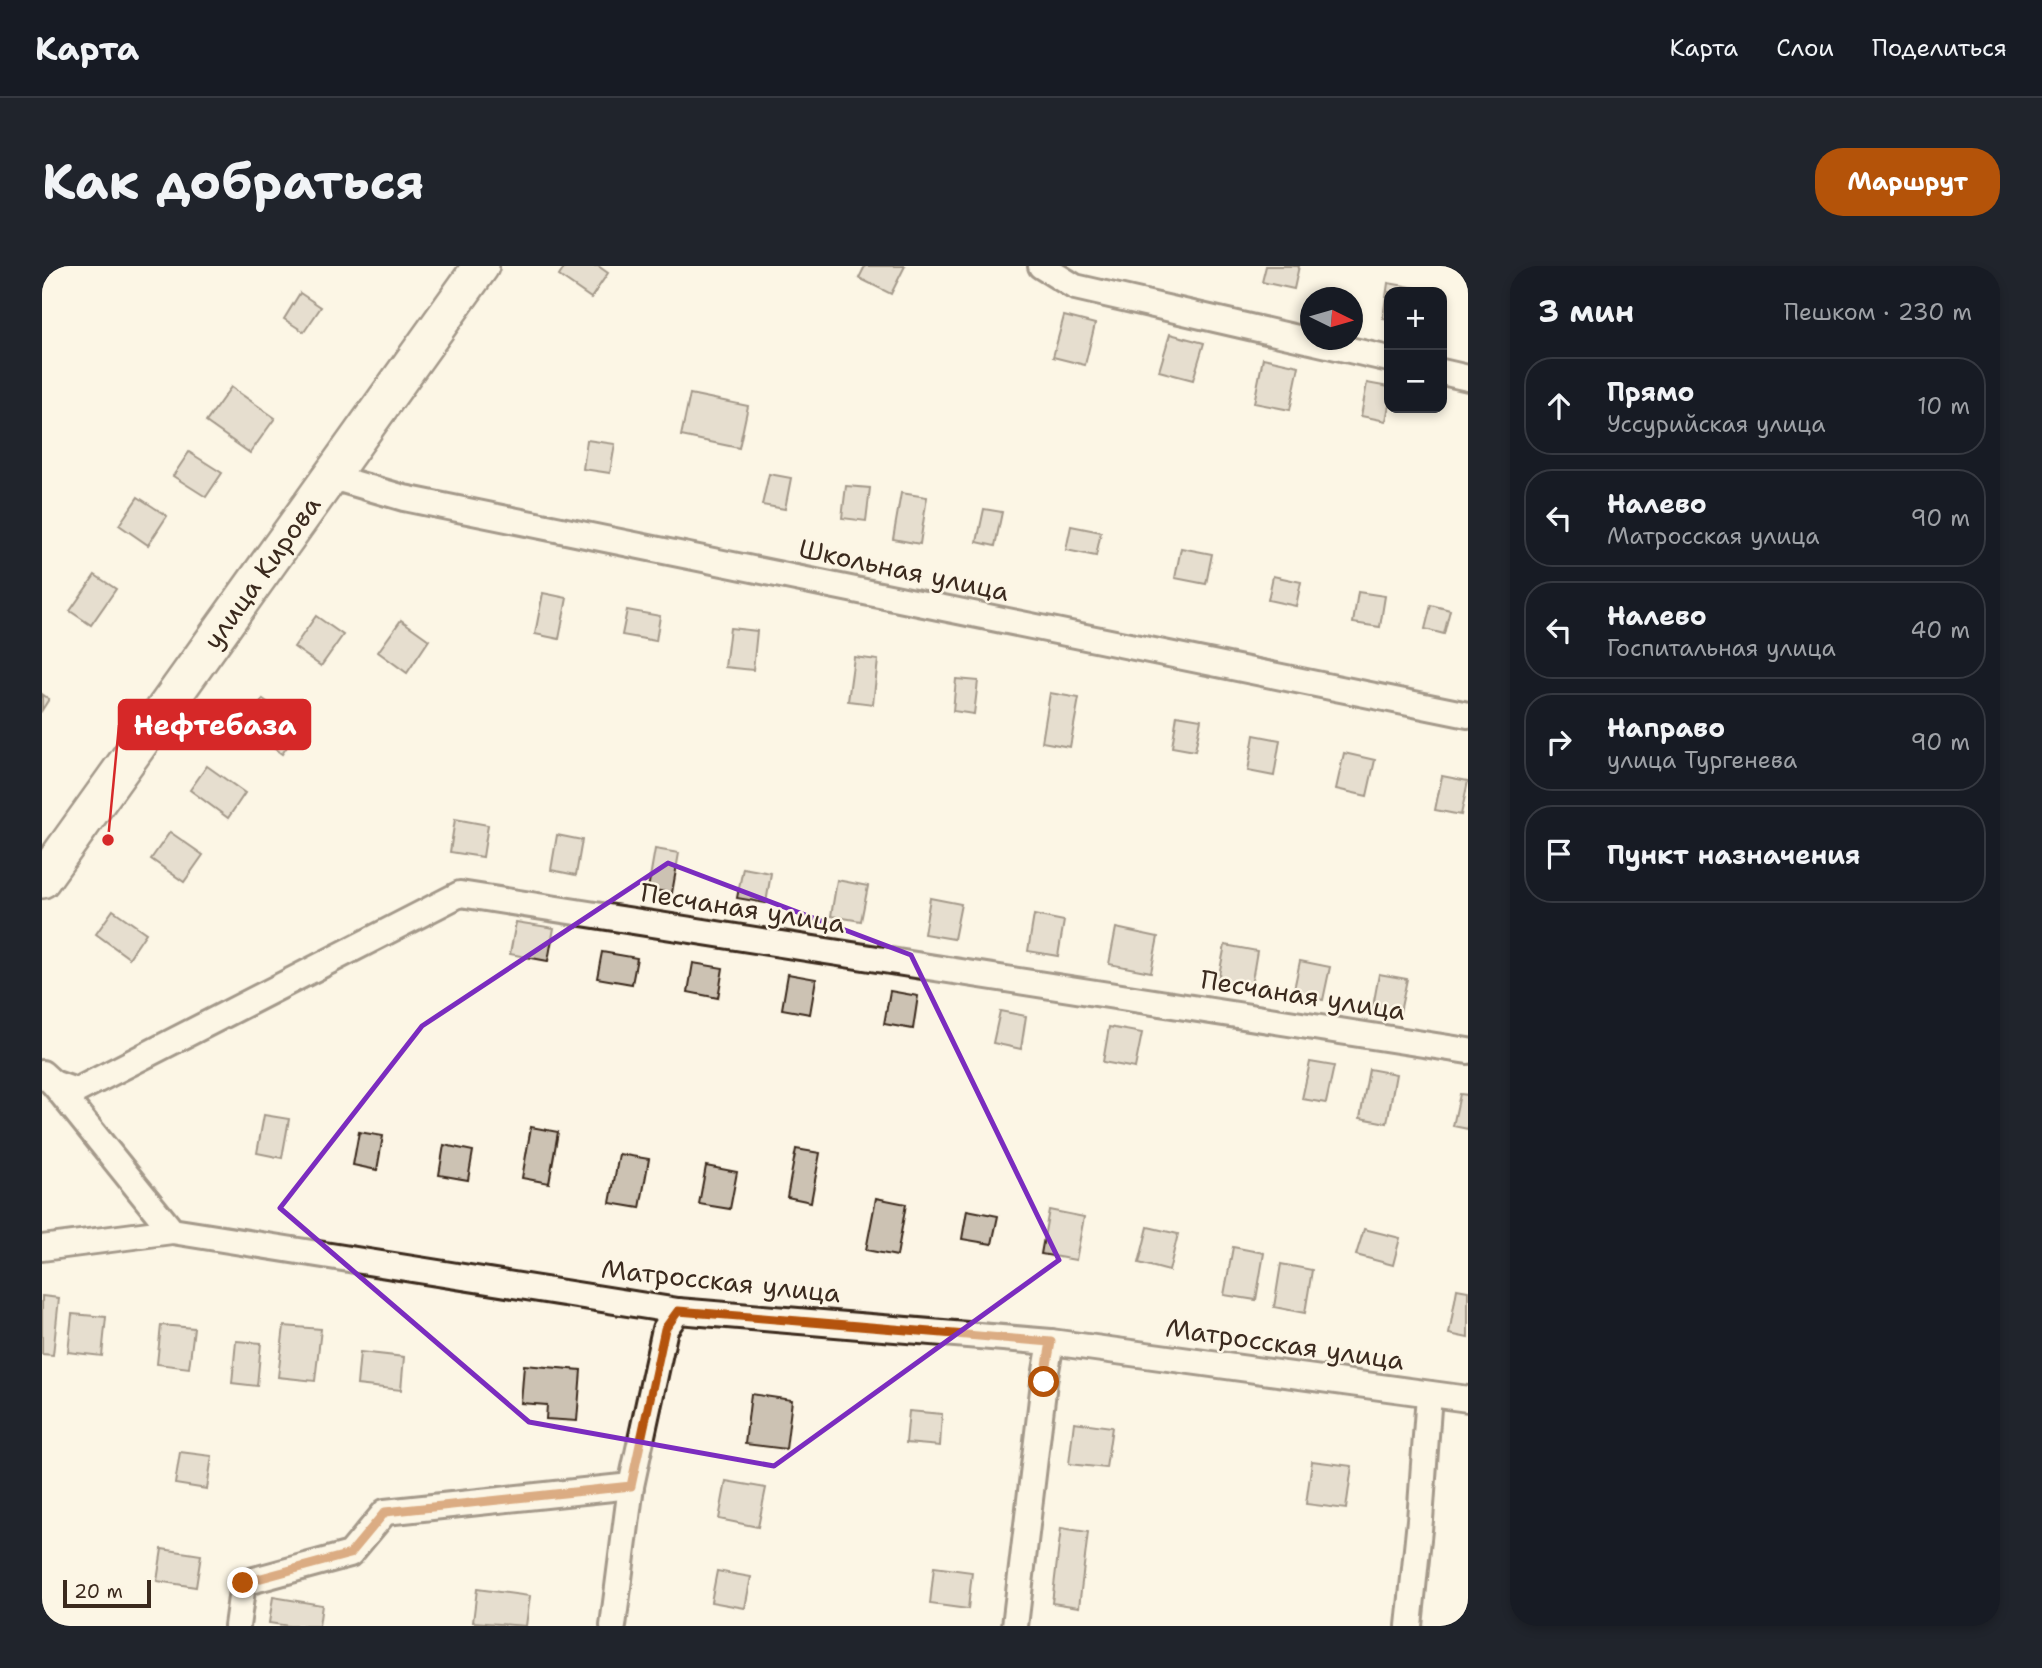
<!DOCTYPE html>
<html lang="ru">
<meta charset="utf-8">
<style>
body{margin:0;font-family:"Shantell Sans",sans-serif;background:#20242c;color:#f1f3f6}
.controls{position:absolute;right:21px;top:21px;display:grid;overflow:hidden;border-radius:14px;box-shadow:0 4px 10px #0003}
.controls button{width:63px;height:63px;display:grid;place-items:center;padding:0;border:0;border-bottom:2px solid #363941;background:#171b24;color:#f1f3f6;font:35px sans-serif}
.compass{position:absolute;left:1258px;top:21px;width:63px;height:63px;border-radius:50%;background:#171b24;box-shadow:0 4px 10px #0003;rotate:95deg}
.scale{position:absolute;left:21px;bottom:18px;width:88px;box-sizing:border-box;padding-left:7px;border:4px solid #3b2a1e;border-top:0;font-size:19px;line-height:24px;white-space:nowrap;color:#3b2a1e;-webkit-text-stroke:5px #fcf5e5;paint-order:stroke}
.stop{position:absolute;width:21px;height:21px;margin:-16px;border:5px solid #b45309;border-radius:50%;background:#fff}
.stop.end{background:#b45309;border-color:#fff;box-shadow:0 2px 7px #0008}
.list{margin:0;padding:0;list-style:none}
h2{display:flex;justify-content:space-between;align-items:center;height:91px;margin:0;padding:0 28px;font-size:30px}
h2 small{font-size:23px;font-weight:400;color:#9ea1a6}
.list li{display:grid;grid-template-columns:46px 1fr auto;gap:21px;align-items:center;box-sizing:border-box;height:98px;margin:0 14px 14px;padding:0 14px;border:2px solid #363941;border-radius:28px}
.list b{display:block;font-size:26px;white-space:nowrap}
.list p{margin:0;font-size:23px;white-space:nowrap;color:#9ea1a6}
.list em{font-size:23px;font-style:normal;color:#9ea1a6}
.icon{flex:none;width:38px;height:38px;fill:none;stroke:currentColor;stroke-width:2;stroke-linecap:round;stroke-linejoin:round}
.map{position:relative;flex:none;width:1426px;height:1360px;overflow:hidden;border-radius:28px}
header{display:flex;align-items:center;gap:42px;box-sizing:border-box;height:98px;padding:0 35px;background:#171b24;border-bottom:2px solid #363941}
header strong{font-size:33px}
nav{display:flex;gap:38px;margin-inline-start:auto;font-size:24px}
.intro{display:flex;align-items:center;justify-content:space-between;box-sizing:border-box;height:168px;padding:0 42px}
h1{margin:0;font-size:49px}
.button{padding:18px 32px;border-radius:28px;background:#b45309;color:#fff;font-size:24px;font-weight:700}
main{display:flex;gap:42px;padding:0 42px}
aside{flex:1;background:#171b24;border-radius:28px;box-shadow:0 4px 10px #0003}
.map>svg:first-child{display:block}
.building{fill:#ccc2b3;stroke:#3b2a1e;stroke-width:2}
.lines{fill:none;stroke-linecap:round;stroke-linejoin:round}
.street-casing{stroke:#3b2a1e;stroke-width:30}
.secondary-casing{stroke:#3b2a1e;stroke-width:40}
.street{stroke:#fcf5e5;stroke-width:24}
.secondary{stroke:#fcf5e5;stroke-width:35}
.route{stroke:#b45309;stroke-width:9}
.marked{fill:none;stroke:#7b2cbf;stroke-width:5;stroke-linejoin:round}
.labels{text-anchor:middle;stroke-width:5;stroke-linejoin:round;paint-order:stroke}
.street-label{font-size:26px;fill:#3b2a1e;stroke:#fcf5e5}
.leader{fill:none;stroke:#d62828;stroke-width:2.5}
.callout-dot{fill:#d62828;stroke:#fcf5e5;stroke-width:2.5}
.callout{fill:#d62828;stroke:#d62828;stroke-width:2.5}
.callout-label{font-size:28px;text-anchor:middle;font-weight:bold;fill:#fff}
</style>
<header>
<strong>Карта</strong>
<nav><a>Карта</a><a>Слои</a><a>Поделиться</a></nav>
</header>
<div class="intro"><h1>Как добраться</h1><a class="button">Маршрут</a></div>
<main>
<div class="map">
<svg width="1426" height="1360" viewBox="0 0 1426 1360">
<rect width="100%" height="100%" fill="#fcf5e5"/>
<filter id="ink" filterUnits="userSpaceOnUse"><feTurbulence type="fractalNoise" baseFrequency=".0143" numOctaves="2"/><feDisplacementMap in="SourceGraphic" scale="14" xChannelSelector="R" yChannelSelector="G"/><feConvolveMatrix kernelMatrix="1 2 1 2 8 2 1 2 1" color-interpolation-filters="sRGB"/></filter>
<g filter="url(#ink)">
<g class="building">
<polygon points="523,0 556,0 566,7 549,32 517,10"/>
<polygon points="823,0 863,0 849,28 817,12"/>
<polygon points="1224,0 1257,0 1252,23 1220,16"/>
<polygon points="1346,17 1375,22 1374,26 1347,26 1347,53 1341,52"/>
<polygon points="258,27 279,41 262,66 242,53"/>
<polygon points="1022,50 1053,58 1043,99 1011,91"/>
<polygon points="1128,68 1162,77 1151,114 1117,105"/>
<polygon points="1221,92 1257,100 1248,144 1212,137"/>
<polygon points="1325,117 1347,121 1347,139 1344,155 1319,150"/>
<polygon points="189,121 233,152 208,187 164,156"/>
<polygon points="648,128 706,140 697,182 639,170"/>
<polygon points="545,174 573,178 568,207 541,203"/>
<polygon points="147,186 180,207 164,231 131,210"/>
<polygon points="727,208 749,212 743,243 720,239"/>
<polygon points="804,220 828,222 824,255 800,252"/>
<polygon points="859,227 885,231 878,278 851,273"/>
<polygon points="96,231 125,250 106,279 77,259"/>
<polygon points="942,243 960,246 953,280 935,276"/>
<polygon points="1029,260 1059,266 1054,290 1024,284"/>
<polygon points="1139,282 1170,288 1164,318 1133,312"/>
<polygon points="53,309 74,323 49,359 28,345"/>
<polygon points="1231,310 1259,316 1254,340 1226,334"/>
<polygon points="1316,326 1343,330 1338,361 1311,357"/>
<polygon points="501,327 525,332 517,373 493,368"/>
<polygon points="1389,339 1408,344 1402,368 1383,363"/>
<polygon points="585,344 618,350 614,375 580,369"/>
<polygon points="274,350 301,369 279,400 252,381"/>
<polygon points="359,354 387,374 365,407 336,386"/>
<polygon points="688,362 715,365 711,404 683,401"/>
<polygon points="812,391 836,394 831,438 806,435"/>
<polygon points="914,413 936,415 932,448 911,445"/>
<polygon points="1008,427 1037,432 1028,481 1000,476"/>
<polygon points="0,428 7,433 0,444"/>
<polygon points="221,433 259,460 240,488 201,460"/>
<polygon points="1135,449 1159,453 1153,485 1130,481"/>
<polygon points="1212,469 1238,474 1232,510 1206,505"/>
<polygon points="1302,487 1333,494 1325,530 1294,523"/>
<polygon points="165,500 203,527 186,552 148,524"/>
<polygon points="1400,510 1426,515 1419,549 1393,544"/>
<polygon points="413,553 446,559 441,591 408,586"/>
<polygon points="128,566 161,589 142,616 109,593"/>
<polygon points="515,569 540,574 534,609 509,604"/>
<polygon points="613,583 637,587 630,627 606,623"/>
<polygon points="701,602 729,607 724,637 695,632"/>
<polygon points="795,614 826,620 819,655 789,650"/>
<polygon points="888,632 919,638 912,673 882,668"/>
<polygon points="71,644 104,667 87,692 54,668"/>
<polygon points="992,649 1022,655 1016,690 986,685"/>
<polygon points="474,656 512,662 506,695 468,688"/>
<polygon points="1074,662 1116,671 1109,706 1067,698"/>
<polygon points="1183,679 1215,685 1209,720 1176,714"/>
<polygon points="560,686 595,692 590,718 555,712"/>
<polygon points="1258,695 1288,701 1281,734 1251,728"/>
<polygon points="651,697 681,702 676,732 646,726"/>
<polygon points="746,708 774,713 768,748 740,743"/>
<polygon points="1337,708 1365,713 1357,751 1330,746"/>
<polygon points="848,725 876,730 871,763 842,758"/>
<polygon points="958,745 984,750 979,783 951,777"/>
<polygon points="1067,761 1100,767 1093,802 1061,796"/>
<polygon points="1268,796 1292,800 1284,837 1260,833"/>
<polygon points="1327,803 1354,808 1345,857 1318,852"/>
<polygon points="1418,828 1426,829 1426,863 1411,860"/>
<polygon points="222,849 247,853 240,892 215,887"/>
<polygon points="489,861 516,866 507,917 480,912"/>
<polygon points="317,866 341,870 335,904 311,899"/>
<polygon points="402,879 431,885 426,914 397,909"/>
<polygon points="754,883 778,887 769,936 745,931"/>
<polygon points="577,888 607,893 598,942 568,937"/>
<polygon points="664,900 695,906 688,943 657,938"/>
<polygon points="834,932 864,938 855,990 824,984"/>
<polygon points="925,944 956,950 950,978 920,973"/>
<polygon points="1007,944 1042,951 1034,994 999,988"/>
<polygon points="1106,961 1136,968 1127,1005 1097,997"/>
<polygon points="1322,963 1358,972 1351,999 1314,989"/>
<polygon points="1191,981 1222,987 1214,1034 1182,1029"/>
<polygon points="1239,998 1270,1004 1263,1047 1232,1041"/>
<polygon points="1415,1023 1426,1025 1426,1072 1407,1068"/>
<polygon points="0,1030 17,1032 11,1089 0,1088"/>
<polygon points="30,1048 64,1051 60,1090 26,1086"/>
<polygon points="119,1059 152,1062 147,1102 115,1098"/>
<polygon points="242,1060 279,1063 273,1115 236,1111"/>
<polygon points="194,1075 219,1077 215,1120 190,1117"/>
<polygon points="318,1086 362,1091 359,1124 315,1119"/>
<polygon points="482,1099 539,1104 535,1155 504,1153 505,1139 479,1137"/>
<polygon points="709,1128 750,1134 744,1183 703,1178"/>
<polygon points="867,1145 900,1148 898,1180 864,1177"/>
<polygon points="1032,1156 1070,1161 1064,1202 1027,1198"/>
<polygon points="138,1186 170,1190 165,1223 133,1218"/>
<polygon points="1270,1195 1310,1200 1304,1243 1264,1238"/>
<polygon points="684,1215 724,1222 716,1261 677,1253"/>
<polygon points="1019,1262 1046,1266 1037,1341 1010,1337"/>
<polygon points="120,1283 159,1289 154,1321 115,1315"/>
<polygon points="892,1301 930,1306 926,1343 888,1338"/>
<polygon points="675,1305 709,1311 703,1342 669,1336"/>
<polygon points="435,1323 488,1330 484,1360 431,1356"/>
<polygon points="231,1331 280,1339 277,1360 247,1360 227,1357"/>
</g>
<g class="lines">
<g class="street-casing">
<g id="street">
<polyline points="999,0 1033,21 1347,93"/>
<polyline points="1400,106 1426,112"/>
<polyline points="287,210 362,232 1426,449"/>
<polyline points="0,807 11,817 130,965 636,1045 1009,1076 1426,1133"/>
<polyline points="11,817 34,825 418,628 1426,785"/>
<polyline points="0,982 130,965"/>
<polyline points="195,1360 201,1317 308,1288 343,1246 589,1220"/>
<polyline points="571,1360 589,1220 623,1063 636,1045"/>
<polyline points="973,1360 1002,1116 1009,1076"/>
<polyline points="1367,1360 1378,1254 1387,1128"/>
</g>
</g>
<g class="secondary-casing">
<g id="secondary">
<path id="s1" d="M0 614 439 0"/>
</g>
</g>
<use href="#street" class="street"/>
<use href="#secondary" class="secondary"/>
</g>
</g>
<g class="lines" filter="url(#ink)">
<polyline class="route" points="201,1317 308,1288 343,1246 589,1220 623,1063 636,1045 1009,1076 1002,1116"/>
</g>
<path d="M0 0H1426V1360H0ZM626 597 869 689 1017 994 732 1200 487 1156 238 942 380 760Z" fill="#fcf5e5" fill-opacity=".55" fill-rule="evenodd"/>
<path class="marked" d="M626 597 869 689 1017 994 732 1200 487 1156 238 942 380 760Z"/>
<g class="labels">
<g class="street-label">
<text transform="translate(862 304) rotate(12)" y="9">Школьная улица</text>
<text dy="9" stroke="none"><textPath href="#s1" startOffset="378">улица Кирова</textPath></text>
<text transform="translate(701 642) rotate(9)" y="9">Песчаная улица</text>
<text transform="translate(1261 729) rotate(9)" y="9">Песчаная улица</text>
<text transform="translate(679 1015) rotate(6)" y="9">Матросская улица</text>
<text transform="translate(1243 1078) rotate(8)" y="9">Матросская улица</text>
</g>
</g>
<path class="leader" d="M66 574L77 459"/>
<circle class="callout-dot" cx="66" cy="574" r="7"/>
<rect class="callout" x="77" y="434" width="191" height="49" rx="7"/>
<g class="callout-label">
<text x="173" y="469">Нефтебаза</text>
</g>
</svg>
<div class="controls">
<button>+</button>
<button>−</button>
</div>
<svg class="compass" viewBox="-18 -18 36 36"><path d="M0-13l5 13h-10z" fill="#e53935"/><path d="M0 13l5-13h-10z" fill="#9ea1a6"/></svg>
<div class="scale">20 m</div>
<div class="stop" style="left:1002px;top:1116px"></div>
<div class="stop end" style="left:201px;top:1317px"></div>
</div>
<aside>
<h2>3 мин<small>Пешком · 230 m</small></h2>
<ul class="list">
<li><svg class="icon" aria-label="ahead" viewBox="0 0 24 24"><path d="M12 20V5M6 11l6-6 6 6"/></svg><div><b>Прямо</b><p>Уссурийская улица</p></div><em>10 m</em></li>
<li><svg class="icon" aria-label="left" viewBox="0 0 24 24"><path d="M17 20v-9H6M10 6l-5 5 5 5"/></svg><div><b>Налево</b><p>Матросская улица</p></div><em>90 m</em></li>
<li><svg class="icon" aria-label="left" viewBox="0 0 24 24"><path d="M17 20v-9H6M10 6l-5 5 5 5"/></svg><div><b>Налево</b><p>Госпитальная улица</p></div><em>40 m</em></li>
<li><svg class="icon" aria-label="right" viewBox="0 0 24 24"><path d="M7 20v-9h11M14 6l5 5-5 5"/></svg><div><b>Направо</b><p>улица Тургенева</p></div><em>90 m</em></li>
<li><svg class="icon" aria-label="arrive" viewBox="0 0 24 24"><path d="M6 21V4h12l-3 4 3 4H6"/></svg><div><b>Пункт назначения</b></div></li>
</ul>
</aside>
</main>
